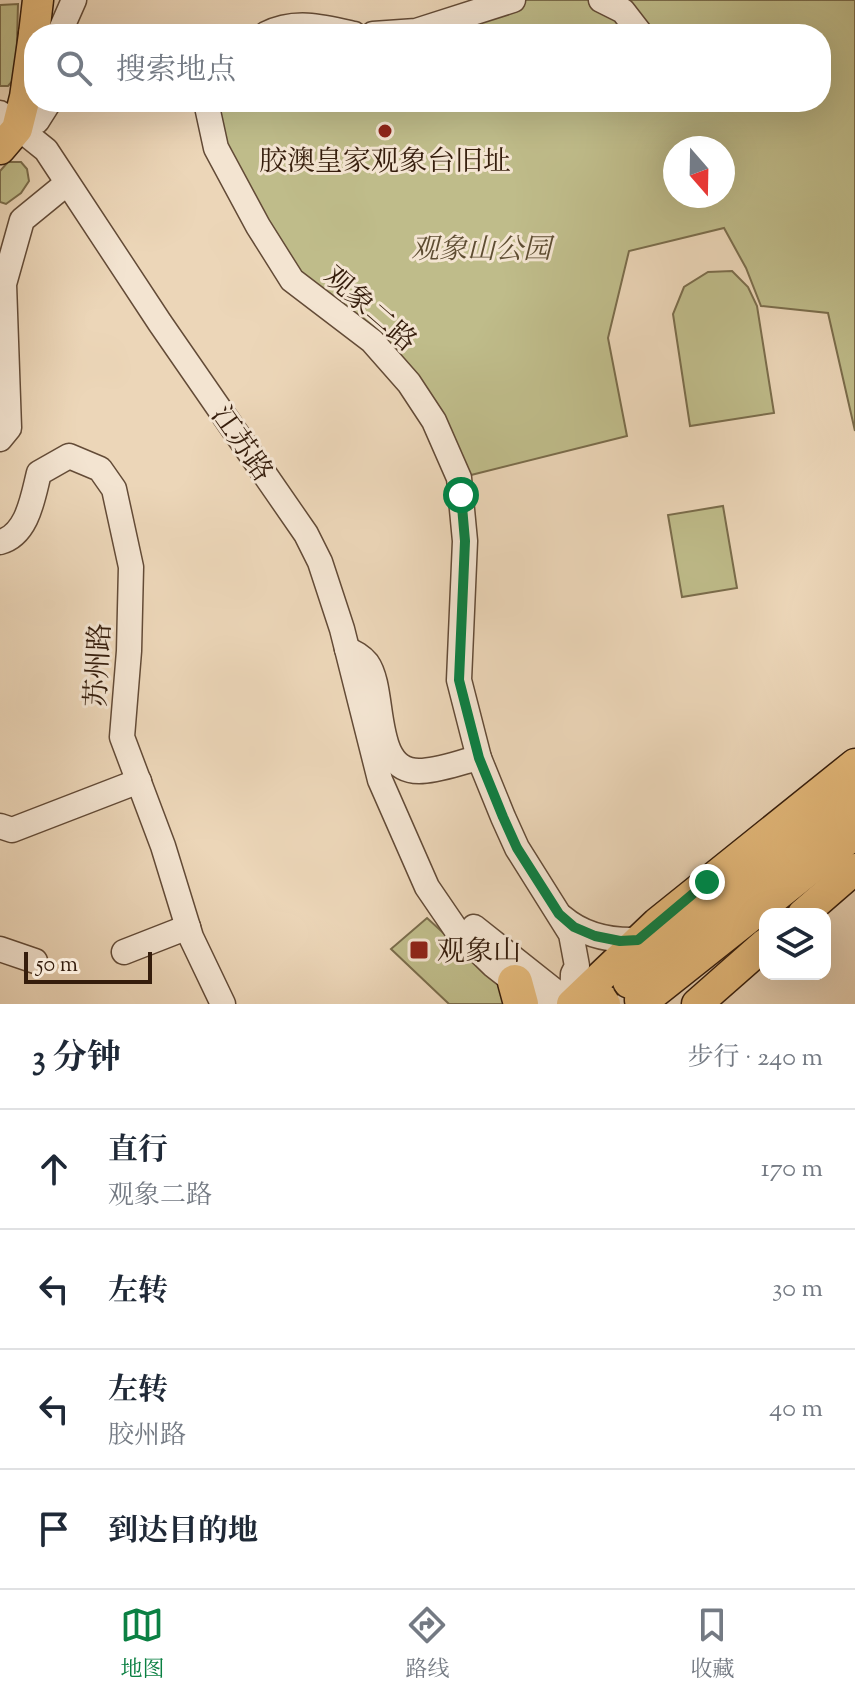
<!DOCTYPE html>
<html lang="zh">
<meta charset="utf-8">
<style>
body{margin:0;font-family:"Sorts Mill Goudy","Noto Serif SC",serif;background:#f2f2f3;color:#1f2937}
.controls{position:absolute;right:24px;bottom:24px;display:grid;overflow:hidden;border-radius:16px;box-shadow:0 8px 32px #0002}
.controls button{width:72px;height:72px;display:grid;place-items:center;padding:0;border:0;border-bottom:2px solid #e0e1e3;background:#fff;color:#1f2937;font:40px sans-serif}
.compass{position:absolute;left:663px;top:136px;width:72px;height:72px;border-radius:50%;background:#fff;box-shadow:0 8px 32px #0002;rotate:160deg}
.scale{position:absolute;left:24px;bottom:20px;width:128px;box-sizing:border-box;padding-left:8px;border:4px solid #351d0c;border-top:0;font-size:22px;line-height:28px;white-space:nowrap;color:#351d0c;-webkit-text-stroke:6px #f3e4d1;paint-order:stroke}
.stop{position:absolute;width:24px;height:24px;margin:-18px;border:6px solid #0b8043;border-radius:50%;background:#fff}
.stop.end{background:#0b8043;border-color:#fff;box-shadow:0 2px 8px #0008}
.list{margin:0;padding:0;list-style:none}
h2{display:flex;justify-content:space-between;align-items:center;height:104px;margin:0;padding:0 32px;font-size:34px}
h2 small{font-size:26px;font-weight:400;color:#747a83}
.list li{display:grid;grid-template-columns:52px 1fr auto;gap:24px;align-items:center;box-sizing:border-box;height:120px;padding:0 32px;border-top:2px solid #e0e1e3}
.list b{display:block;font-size:30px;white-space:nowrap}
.list p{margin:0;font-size:26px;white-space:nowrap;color:#747a83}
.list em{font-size:26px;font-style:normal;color:#747a83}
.icon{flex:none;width:44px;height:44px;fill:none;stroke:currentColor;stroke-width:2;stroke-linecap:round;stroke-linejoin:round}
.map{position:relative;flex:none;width:855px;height:1004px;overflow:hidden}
.search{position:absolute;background:#fff;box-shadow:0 8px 32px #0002;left:24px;right:24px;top:24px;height:88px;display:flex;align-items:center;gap:20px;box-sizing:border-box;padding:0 28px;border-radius:32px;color:#747a83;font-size:30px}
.sheet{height:584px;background:#fff}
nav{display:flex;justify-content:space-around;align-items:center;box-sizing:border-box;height:112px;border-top:2px solid #e0e1e3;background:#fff;font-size:22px;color:#747a83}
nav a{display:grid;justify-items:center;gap:4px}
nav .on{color:#0b8043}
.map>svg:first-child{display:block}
.green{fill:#bfbc8a;stroke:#7a6c4b;stroke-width:2;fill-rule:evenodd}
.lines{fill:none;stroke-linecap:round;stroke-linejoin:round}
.minor-casing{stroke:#634b37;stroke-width:27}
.major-casing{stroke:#351d0c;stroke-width:33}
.highway-casing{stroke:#351d0c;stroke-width:37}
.minor{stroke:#f3e4d1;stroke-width:24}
.major{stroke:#e6bb7c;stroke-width:30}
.highway{stroke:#e6bb7c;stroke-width:34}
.major-bridge-casing{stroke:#351d0c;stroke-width:33;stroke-linecap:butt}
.major-bridge{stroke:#e6bb7c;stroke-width:30}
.route{stroke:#0b8043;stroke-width:10}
.poi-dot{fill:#8f2418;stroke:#f3e4d1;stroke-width:3}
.labels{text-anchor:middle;stroke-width:6;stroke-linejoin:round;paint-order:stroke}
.poi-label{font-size:28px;fill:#351d0c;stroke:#f3e4d1}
.park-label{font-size:28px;font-style:italic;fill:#5e4d32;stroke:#f3e4d1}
.street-label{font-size:28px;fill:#351d0c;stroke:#f3e4d1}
</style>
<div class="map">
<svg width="855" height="1004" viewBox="0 0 855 1004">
<rect width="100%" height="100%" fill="#ecd6b8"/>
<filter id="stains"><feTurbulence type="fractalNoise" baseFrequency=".0025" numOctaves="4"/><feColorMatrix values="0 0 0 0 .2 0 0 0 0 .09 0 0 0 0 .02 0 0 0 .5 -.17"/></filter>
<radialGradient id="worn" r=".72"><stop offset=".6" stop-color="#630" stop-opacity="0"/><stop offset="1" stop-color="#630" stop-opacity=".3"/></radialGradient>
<g class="green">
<path d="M513 0H855V431L828 313 761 306 746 268 724 228 629 251 608 338 627 436 459 478 409 383 292 280 206 102H821V34H373ZM675 148H723V196H675Z"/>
<polygon points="18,4 16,77 8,86 0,86 0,5"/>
<polygon points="8,162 21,162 27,169 29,181 21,193 6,204 0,202 0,171"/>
<polygon points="732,271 748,287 757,306 774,413 690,426 673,314 684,287 708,272"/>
<polygon points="723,506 737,588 682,597 668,515"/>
<polygon points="427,918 497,982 505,1004 449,1004 391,949"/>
</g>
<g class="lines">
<g class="minor-casing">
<g id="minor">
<polyline points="601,0 623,11 640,33"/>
<polyline points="59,34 74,0"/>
<path d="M266 34C295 19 324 27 354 34"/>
<polyline points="373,34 416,31 513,0"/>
<polyline points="206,102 216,148 258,226 292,280 372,341 409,383 434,421 459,478 465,541 459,680 479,758 503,817 517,848 571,934 577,966 573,974 572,1004"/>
<polyline points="0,113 46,150 160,323 306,534 320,562 342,629 380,780 427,887 455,928 493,965 543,1004"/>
<polyline points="6,130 37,121 49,102"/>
<polyline points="0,439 9,428 4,284 22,220 66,184"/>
<path d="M0 542C28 535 33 496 39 473L69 456 100 469 114 489 131 567 129 651 122 737 163 846 191 937 223 1004"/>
<path d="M347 649C355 653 361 656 367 663 387 691 370 771 419 771 438 771 460 762 479 758"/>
<polyline points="0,826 12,830 139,781"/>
<path d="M562 917C584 936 610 941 638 940"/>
<polyline points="474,927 571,1004"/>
<polyline points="0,949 35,961"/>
<polyline points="124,952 188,927"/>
</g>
</g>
<g class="major-casing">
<g id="major">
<polyline points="34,34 38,0"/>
<polyline points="0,149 17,129 25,97 34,34"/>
<polyline points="803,914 855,869"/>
<polyline points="572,1004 657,923 855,764"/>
<polyline points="697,1004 765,944"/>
</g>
</g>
<g class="highway-casing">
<g id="highway">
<polyline points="630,981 691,928 855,797"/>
<polyline points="515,982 521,1004"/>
<polyline points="642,1000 855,831"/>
</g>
</g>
<use href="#minor" class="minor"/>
<use href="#major" class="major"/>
<use href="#highway" class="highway"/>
<g class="major-bridge-casing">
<polyline id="major-bridge" points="601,998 605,1004"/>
</g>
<use href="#major-bridge" class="major-bridge"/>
</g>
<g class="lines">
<polyline class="route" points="461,495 465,541 459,680 479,758 503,817 517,848 559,914 574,927 595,936 620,941 638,940 707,882"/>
</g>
<g class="poi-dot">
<circle cx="385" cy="131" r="8"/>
<rect x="409" y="940" width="20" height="20" rx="4"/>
</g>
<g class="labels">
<g class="poi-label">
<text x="385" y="170">胶澳皇家观象台旧址</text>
<text x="437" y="960" text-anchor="start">观象山</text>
</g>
<g class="park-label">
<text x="481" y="258">观象山公园</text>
</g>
<g class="street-label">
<text transform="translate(371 308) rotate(41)" y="10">观象二路</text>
<text transform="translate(243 443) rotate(55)" y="10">江苏路</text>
<text transform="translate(97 665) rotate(-87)" y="10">苏州路</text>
</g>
</g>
<rect width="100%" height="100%" filter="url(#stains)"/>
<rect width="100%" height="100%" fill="url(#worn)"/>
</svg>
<div class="controls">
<button><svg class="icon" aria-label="layers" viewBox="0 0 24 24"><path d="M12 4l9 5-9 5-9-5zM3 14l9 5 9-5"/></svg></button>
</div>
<svg class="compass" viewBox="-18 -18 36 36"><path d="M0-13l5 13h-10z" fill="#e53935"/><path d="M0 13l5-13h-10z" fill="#747a83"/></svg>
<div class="scale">50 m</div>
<div class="stop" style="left:461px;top:495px"></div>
<div class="stop end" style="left:707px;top:882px"></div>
<div class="search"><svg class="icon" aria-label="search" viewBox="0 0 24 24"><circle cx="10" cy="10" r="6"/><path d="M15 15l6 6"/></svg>搜索地点</div>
</div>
<section class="sheet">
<h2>3 分钟<small>步行 · 240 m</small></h2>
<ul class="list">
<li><svg class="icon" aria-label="ahead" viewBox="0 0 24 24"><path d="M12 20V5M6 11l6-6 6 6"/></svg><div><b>直行</b><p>观象二路</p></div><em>170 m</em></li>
<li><svg class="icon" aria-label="left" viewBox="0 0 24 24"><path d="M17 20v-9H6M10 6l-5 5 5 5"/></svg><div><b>左转</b></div><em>30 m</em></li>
<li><svg class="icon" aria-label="left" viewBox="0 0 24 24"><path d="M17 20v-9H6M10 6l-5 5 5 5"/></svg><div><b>左转</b><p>胶州路</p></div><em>40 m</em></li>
<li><svg class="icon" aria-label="arrive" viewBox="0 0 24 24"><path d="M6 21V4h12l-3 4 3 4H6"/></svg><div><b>到达目的地</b></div></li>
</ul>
</section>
<nav>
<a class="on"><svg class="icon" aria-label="map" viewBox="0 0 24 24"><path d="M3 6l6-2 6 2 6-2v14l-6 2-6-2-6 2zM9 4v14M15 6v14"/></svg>地图</a>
<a><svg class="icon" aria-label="directions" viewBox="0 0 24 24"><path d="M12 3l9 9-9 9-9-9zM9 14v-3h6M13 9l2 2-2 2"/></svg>路线</a>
<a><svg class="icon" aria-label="saved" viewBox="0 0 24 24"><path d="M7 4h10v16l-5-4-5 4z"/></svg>收藏</a>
</nav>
